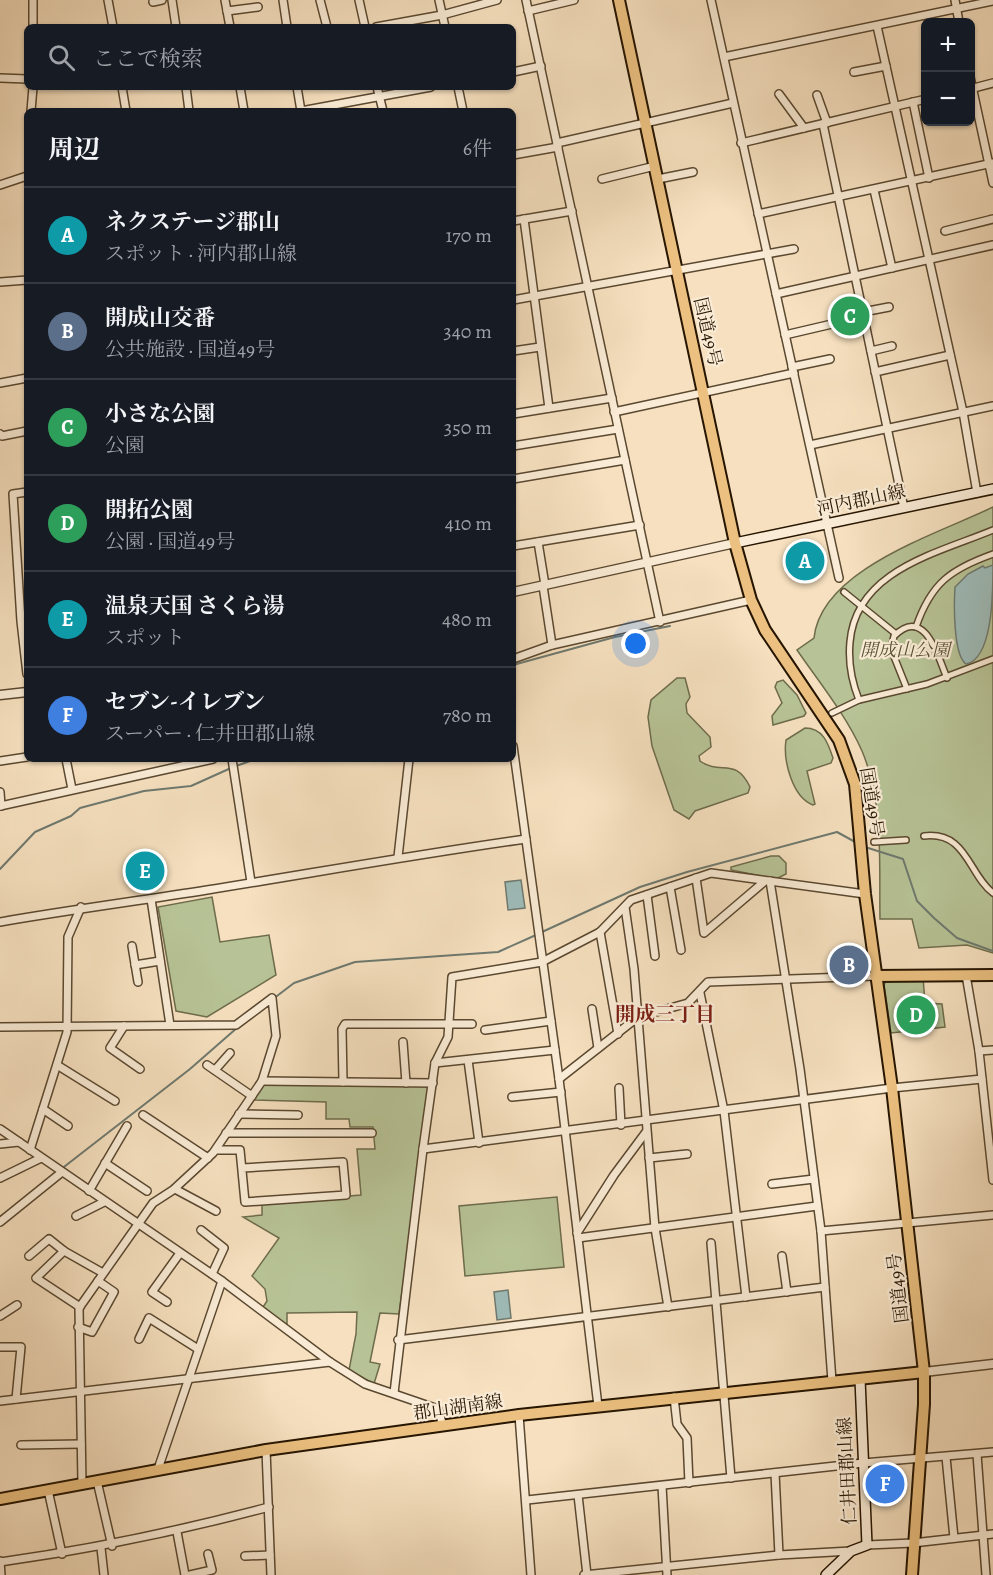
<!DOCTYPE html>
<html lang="ja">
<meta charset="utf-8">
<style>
body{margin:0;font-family:Alegreya,"Noto Serif JP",serif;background:#242831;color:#f1f3f6}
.controls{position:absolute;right:18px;top:18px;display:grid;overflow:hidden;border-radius:9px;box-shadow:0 2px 4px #0004}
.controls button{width:54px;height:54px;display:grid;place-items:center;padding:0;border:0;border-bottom:2px solid #363941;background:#171b24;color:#f1f3f6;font:30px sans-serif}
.you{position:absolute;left:636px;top:644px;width:21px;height:21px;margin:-15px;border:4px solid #fff;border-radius:50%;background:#1a73e8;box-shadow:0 0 0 9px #1a73e833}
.badge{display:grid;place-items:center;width:39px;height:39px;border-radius:50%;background:#1a73e8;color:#fff;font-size:20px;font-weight:700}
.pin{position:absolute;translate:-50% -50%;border:3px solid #fff;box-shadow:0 2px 6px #0006}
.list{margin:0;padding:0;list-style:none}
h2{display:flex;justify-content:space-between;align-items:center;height:78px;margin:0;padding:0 24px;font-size:26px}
h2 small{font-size:20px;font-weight:400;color:#9ea1a6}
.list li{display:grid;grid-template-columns:39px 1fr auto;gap:18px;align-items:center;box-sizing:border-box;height:96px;padding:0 24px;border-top:2px solid #363941}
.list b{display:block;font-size:22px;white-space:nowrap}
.list p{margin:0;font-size:20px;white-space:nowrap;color:#9ea1a6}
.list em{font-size:20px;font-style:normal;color:#9ea1a6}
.icon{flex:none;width:33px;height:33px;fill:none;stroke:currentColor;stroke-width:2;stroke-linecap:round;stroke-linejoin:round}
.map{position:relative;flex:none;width:993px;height:1575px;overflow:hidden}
.search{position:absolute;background:#171b24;box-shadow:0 2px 4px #0004;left:24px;top:24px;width:492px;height:66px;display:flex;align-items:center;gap:15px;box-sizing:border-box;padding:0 21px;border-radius:9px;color:#9ea1a6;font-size:22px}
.panel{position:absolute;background:#171b24;box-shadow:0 2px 4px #0004;left:24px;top:108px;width:492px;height:654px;border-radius:9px}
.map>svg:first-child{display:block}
.green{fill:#b7c396;stroke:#6e6c4c;stroke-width:1.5}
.water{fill:#9ebbb8;stroke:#6e796f;stroke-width:1.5}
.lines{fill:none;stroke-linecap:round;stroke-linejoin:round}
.stream{stroke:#6e796f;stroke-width:2}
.pedestrian-casing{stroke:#5a4830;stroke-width:8}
.minor-casing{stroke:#5a4830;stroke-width:10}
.tertiary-casing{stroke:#5a4830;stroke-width:11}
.secondary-casing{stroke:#261501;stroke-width:12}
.primary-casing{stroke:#261501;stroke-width:14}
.trunk-casing{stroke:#261501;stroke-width:14}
.pedestrian{stroke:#f9ebd5;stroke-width:5}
.minor{stroke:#f9ebd5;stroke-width:7}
.tertiary{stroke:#f9ebd5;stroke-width:8}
.secondary{stroke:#f9ebd5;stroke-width:9}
.primary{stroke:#ebc080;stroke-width:10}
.trunk{stroke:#ebc080;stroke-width:10}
.labels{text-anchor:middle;stroke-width:4.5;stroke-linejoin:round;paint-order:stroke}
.street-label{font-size:18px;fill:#261501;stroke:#f9ebd5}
.park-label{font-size:18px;font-style:italic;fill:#595235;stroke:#f9ebd5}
.neighbourhood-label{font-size:20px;font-weight:bold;fill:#7a1f14;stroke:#f9ebd5}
</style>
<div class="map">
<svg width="993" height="1575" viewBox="0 0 993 1575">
<rect width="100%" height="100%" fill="#f6e0bf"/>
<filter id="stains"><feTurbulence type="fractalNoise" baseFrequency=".00333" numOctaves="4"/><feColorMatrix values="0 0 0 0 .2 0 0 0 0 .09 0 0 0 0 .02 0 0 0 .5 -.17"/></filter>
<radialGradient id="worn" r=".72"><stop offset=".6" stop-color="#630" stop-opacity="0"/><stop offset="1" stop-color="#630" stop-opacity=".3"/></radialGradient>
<g class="green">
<path d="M993 507V953L967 945 919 948 912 919H880C879 863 884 803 862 751 846 715 819 682 797 650L814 638C821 569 938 534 993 507Z"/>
<path d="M677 678H685L690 697 686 704 687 713 710 737 711 747 699 756 700 761C721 776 735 756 750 787L748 793 695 811 689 819 674 810 652 746 648 717 651 700Z"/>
<polygon points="783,680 797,695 806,713 804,716 773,725 772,716 782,703 775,687 777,682"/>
<path d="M805 728C823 728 828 743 833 758L831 763 807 771 815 804 813 805C792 797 783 760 786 740Z"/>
<polygon points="771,856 779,856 786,863 786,874 776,879 731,870 731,867"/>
<polygon points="212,897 220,942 269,935 276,975 207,1017 176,1011 158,907"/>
<polygon points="923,977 925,1003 942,1004 945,1027 891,1033 884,985 887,979"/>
<polygon points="264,1083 428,1085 430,1088 399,1314 380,1313 370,1362 380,1364 374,1384 349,1370 356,1334 357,1312 287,1313 287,1326 263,1307 267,1301 265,1289 252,1276 279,1238 243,1217 262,1215 262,1204 349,1198 349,1196 361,1195 357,1149 375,1149 373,1127 350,1127 349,1119 326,1119 326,1102 253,1100"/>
<polygon points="557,1197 564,1267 465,1276 459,1206"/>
</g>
<g class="water">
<path d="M993 565C993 592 993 659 966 664 953 655 954 603 955 587L968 574 983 566 985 568Z"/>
<polygon points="521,880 525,908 508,910 505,882"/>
<polygon points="508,1290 511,1318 497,1320 494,1292"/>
</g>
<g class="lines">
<g class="stream">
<polyline points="513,665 615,637 670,626"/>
<polyline points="236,766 256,759"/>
<polyline points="865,847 903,859 917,901 934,918 957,938 993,951"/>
<polyline points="0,869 35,832 71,816 80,808 144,791 191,786 231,768"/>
<polyline points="542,932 640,887 687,872 837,832 857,843"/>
<polyline points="273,999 294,983 355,962 498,952 536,935"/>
<polyline points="60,1170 190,1069 238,1027"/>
<polyline points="0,1217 30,1194"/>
</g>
<g class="pedestrian-casing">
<g id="pedestrian">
<polyline points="844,592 896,634"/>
<path d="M916 627C931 583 951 569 993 554"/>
<path d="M907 689 891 649 894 636C925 605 938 657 947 678"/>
<path d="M859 700C851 680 848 663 850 642 856 570 938 553 993 530"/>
<polyline points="832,713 859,700 927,684 993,659"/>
<path d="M924 836C967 831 968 874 993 893"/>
<polyline points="874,842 906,840"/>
</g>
</g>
<g class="minor-casing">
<g id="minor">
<polyline points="108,0 113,27"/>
<polyline points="172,0 176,27"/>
<polyline points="225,0 230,27"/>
<polyline points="283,0 287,27"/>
<polyline points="320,0 327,27"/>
<polyline points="359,0 365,27"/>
<polyline points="439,0 445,27"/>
<polyline points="526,0 660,622"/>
<polyline points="711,0 839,578"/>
<polyline points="955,0 959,22"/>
<polyline points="153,2 162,0"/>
<polyline points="227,11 258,7"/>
<polyline points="528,11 574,0"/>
<polyline points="877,26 963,412 977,493"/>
<polyline points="33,27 33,0"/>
<polyline points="376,27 442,15 497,0"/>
<polyline points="724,57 993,1"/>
<polyline points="513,72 541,66"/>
<polyline points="854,72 886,66"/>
<polyline points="970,77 993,183"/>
<polyline points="0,78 27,79"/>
<polyline points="122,87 126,111"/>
<polyline points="186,87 189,111"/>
<polyline points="240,87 244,111"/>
<polyline points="297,87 301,111"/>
<polyline points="377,87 383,111"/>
<polyline points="458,87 463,111"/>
<polyline points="970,89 993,83"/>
<polyline points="779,94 804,128"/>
<polyline points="817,95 827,123"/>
<polyline points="913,102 929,178"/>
<polyline points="31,111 33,87"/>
<polyline points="301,111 431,87"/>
<polyline points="823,124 904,508"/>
<polyline points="557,143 733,103"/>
<polyline points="741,143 926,99"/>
<polyline points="513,155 558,147"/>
<polyline points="602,179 655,166"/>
<polyline points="658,179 693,172"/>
<polyline points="0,185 27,176"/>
<polyline points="874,190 892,268"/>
<polyline points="758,214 993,163"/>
<polyline points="524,219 549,408"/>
<polyline points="513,221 572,211"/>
<polyline points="945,231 993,219"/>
<polyline points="0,282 27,280"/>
<polyline points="776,294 993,245"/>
<polyline points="513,300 794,249"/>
<polyline points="863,312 889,307"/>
<polyline points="785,335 832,324"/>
<polyline points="513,351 540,347"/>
<polyline points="871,351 892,346"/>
<polyline points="792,367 830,359"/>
<polyline points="875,372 950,355"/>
<polyline points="0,383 27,378"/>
<polyline points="614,412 794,373"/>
<polyline points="513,414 612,398"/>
<polyline points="0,434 2,436 27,431"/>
<polyline points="810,445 993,406"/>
<polyline points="513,446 618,429"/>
<polyline points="513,479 625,460"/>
<polyline points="27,492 13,494 21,621 27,674"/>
<polyline points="538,542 545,585"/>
<polyline points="513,546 640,525"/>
<polyline points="543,586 552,645"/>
<polyline points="513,659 552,645 751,600"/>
<polyline points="513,746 559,1079 598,1406"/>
<polyline points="66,759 72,789"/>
<polyline points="232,759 251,882"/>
<polyline points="0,761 27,757"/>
<polyline points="0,792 1,806"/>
<polyline points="0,806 213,759"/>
<polyline points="398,857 409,759"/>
<polyline points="696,878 704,933 765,881"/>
<polyline points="770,881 800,1069 821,1231 832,1381"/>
<polyline points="670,887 681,950"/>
<polyline points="647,895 655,956"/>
<polyline points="151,899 170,1025"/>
<polyline points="625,907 634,969 655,1228 668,1307"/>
<path d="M0 922C69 910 138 901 207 890 313 873 419 854 526 839"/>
<polyline points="600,932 618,1034"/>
<polyline points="132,946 138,982"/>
<polyline points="135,965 160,961"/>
<polyline points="966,975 979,1051 993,1180"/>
<polyline points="700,993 724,1111 746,1297"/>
<polyline points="592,1009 598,1048"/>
<polyline points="124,1026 110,1048 140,1069"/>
<polyline points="0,1027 236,1025 272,998 276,1036 262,1081 213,1153 173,1190 153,1203 79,1308 82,1484"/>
<polyline points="485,1030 551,1021"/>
<polyline points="403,1042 406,1083"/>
<polyline points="979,1051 993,1050"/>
<polyline points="468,1060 479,1143"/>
<polyline points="435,1063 555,1050"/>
<polyline points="57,1065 115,1101"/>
<polyline points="207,1065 252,1096"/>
<polyline points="215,1070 230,1053"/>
<polyline points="559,1079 638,1017 688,1003 708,982 875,976"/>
<polyline points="262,1081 433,1083"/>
<polyline points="343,1082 342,1029 345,1024 472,1024"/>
<polyline points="619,1088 621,1125"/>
<polyline points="512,1097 561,1092"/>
<polyline points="43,1109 68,1126"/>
<polyline points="239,1114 298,1115"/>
<polyline points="143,1115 208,1158"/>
<polyline points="0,1129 222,1281 330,1362 365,1384 438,1409 443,1426"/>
<polyline points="226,1133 372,1133"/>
<polyline points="0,1144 19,1142"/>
<polyline points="423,1149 892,1088 982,1079"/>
<polyline points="30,1150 67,1032 68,937 81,907"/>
<polyline points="216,1150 240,1150 245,1202 346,1195 343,1162 242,1168"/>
<polyline points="649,1158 687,1154"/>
<polyline points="105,1163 147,1191"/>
<polyline points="0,1178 41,1158"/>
<polyline points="772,1184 814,1179"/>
<polyline points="175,1189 216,1211"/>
<polyline points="89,1191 127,1126"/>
<polyline points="76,1216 104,1202"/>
<polyline points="0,1222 62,1172"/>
<polyline points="201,1230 224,1248 212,1274"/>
<polyline points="821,1231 993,1215"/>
<polyline points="577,1233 614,1175 646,1132"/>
<polyline points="578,1238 817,1206"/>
<polyline points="711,1243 731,1478"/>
<polyline points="64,1251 36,1278 80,1307"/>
<polyline points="29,1256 49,1239 64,1251 103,1273"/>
<polyline points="782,1256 787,1292"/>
<polyline points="167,1302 152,1292 180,1253"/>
<polyline points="0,1316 17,1305"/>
<polyline points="78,1327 92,1332 114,1292 98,1281"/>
<polyline points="139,1339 149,1318 198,1349"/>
<polyline points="398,1340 825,1287"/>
<polyline points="0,1347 21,1347 16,1399"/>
<polyline points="394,1393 423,1149 435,1063 448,1037 452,977 542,962 600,932 631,900 711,873 865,894"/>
<polyline points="674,1397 677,1424 687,1438 689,1483"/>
<polyline points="0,1401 330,1362"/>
<polyline points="519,1415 531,1575"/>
<polyline points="21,1445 81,1444"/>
<polyline points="266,1450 271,1575"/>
<polyline points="977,1454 986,1575"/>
<polyline points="946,1457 954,1538"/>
<polyline points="158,1469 222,1281"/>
<polyline points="775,1473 779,1555"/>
<polyline points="97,1481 112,1546"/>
<polyline points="662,1486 667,1575"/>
<polyline points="48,1490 62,1554"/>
<polyline points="578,1495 587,1575"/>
<polyline points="527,1500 863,1463 993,1452"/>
<polyline points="177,1532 185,1575"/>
<polyline points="867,1545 913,1543 993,1534"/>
<polyline points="101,1548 104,1575"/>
<polyline points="245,1556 270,1555"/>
<polyline points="0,1561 1,1575"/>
<path d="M0 1562C93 1549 179 1531 269 1507"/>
<polyline points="190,1575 212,1570 208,1554"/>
<polyline points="584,1575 779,1555 851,1551"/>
</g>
</g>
<g class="tertiary-casing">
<g id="tertiary">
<polyline points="513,592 735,543"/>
<polyline points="0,695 27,692"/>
<polyline points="924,1372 993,1364"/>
</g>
</g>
<g class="secondary-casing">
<g id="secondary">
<polyline points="735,543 993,489"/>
<polyline points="826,1575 851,1551 867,1545 860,1379"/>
</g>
</g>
<g class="primary-casing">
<g id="primary">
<polyline points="875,976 993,975"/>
<polyline points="0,1499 266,1450 519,1415 924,1372"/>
</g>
</g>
<g class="trunk-casing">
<polyline id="trunk" points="619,0 735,543 751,600 765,630 839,740 855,784 865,894 892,1088 924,1372 924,1404 912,1575"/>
</g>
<use href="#pedestrian" class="pedestrian"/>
<use href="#minor" class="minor"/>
<use href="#tertiary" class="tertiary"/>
<use href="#secondary" class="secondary"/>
<use href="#primary" class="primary"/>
<use href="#trunk" class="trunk"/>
</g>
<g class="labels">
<g class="street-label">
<text transform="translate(708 332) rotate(77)" y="6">国道49号</text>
<text transform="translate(861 500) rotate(-12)" y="6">河内郡山線</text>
<text transform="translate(872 802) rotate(81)" y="6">国道49号</text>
<text transform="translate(898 1288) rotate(-97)" y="6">国道49号</text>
<text transform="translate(458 1407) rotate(-8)" y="6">郡山湖南線</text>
<text transform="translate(847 1471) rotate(-93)" y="6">仁井田郡山線</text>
</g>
<g class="park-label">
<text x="905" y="656">開成山公園</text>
</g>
<g class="neighbourhood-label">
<text x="665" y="1021">開成三丁目</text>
</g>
</g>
<rect width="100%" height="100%" filter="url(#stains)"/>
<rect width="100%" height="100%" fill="url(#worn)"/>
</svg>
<div class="controls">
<button>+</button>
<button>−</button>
</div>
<div class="you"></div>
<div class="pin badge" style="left:805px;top:561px;background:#0f9aa8">A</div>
<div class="pin badge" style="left:849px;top:965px;background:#5c6f8a">B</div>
<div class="pin badge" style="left:850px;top:316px;background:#2e9e5b">C</div>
<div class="pin badge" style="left:916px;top:1015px;background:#2e9e5b">D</div>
<div class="pin badge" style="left:145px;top:871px;background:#0f9aa8">E</div>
<div class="pin badge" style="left:885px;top:1484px;background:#3f7fe0">F</div>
<div class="search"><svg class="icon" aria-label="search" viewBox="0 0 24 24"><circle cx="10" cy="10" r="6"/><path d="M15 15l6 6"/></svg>ここで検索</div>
<section class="panel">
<h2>周辺<small>6件</small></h2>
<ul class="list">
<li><span class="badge" style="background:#0f9aa8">A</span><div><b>ネクステージ郡山</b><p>スポット · 河内郡山線</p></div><em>170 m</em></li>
<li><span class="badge" style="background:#5c6f8a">B</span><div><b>開成山交番</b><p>公共施設 · 国道49号</p></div><em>340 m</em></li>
<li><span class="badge" style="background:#2e9e5b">C</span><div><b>小さな公園</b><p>公園</p></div><em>350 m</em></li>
<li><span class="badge" style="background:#2e9e5b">D</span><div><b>開拓公園</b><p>公園 · 国道49号</p></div><em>410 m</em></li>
<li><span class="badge" style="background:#0f9aa8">E</span><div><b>温泉天国 さくら湯</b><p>スポット</p></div><em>480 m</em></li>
<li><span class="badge" style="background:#3f7fe0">F</span><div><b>セブン-イレブン</b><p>スーパー · 仁井田郡山線</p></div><em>780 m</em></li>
</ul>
</section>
</div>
